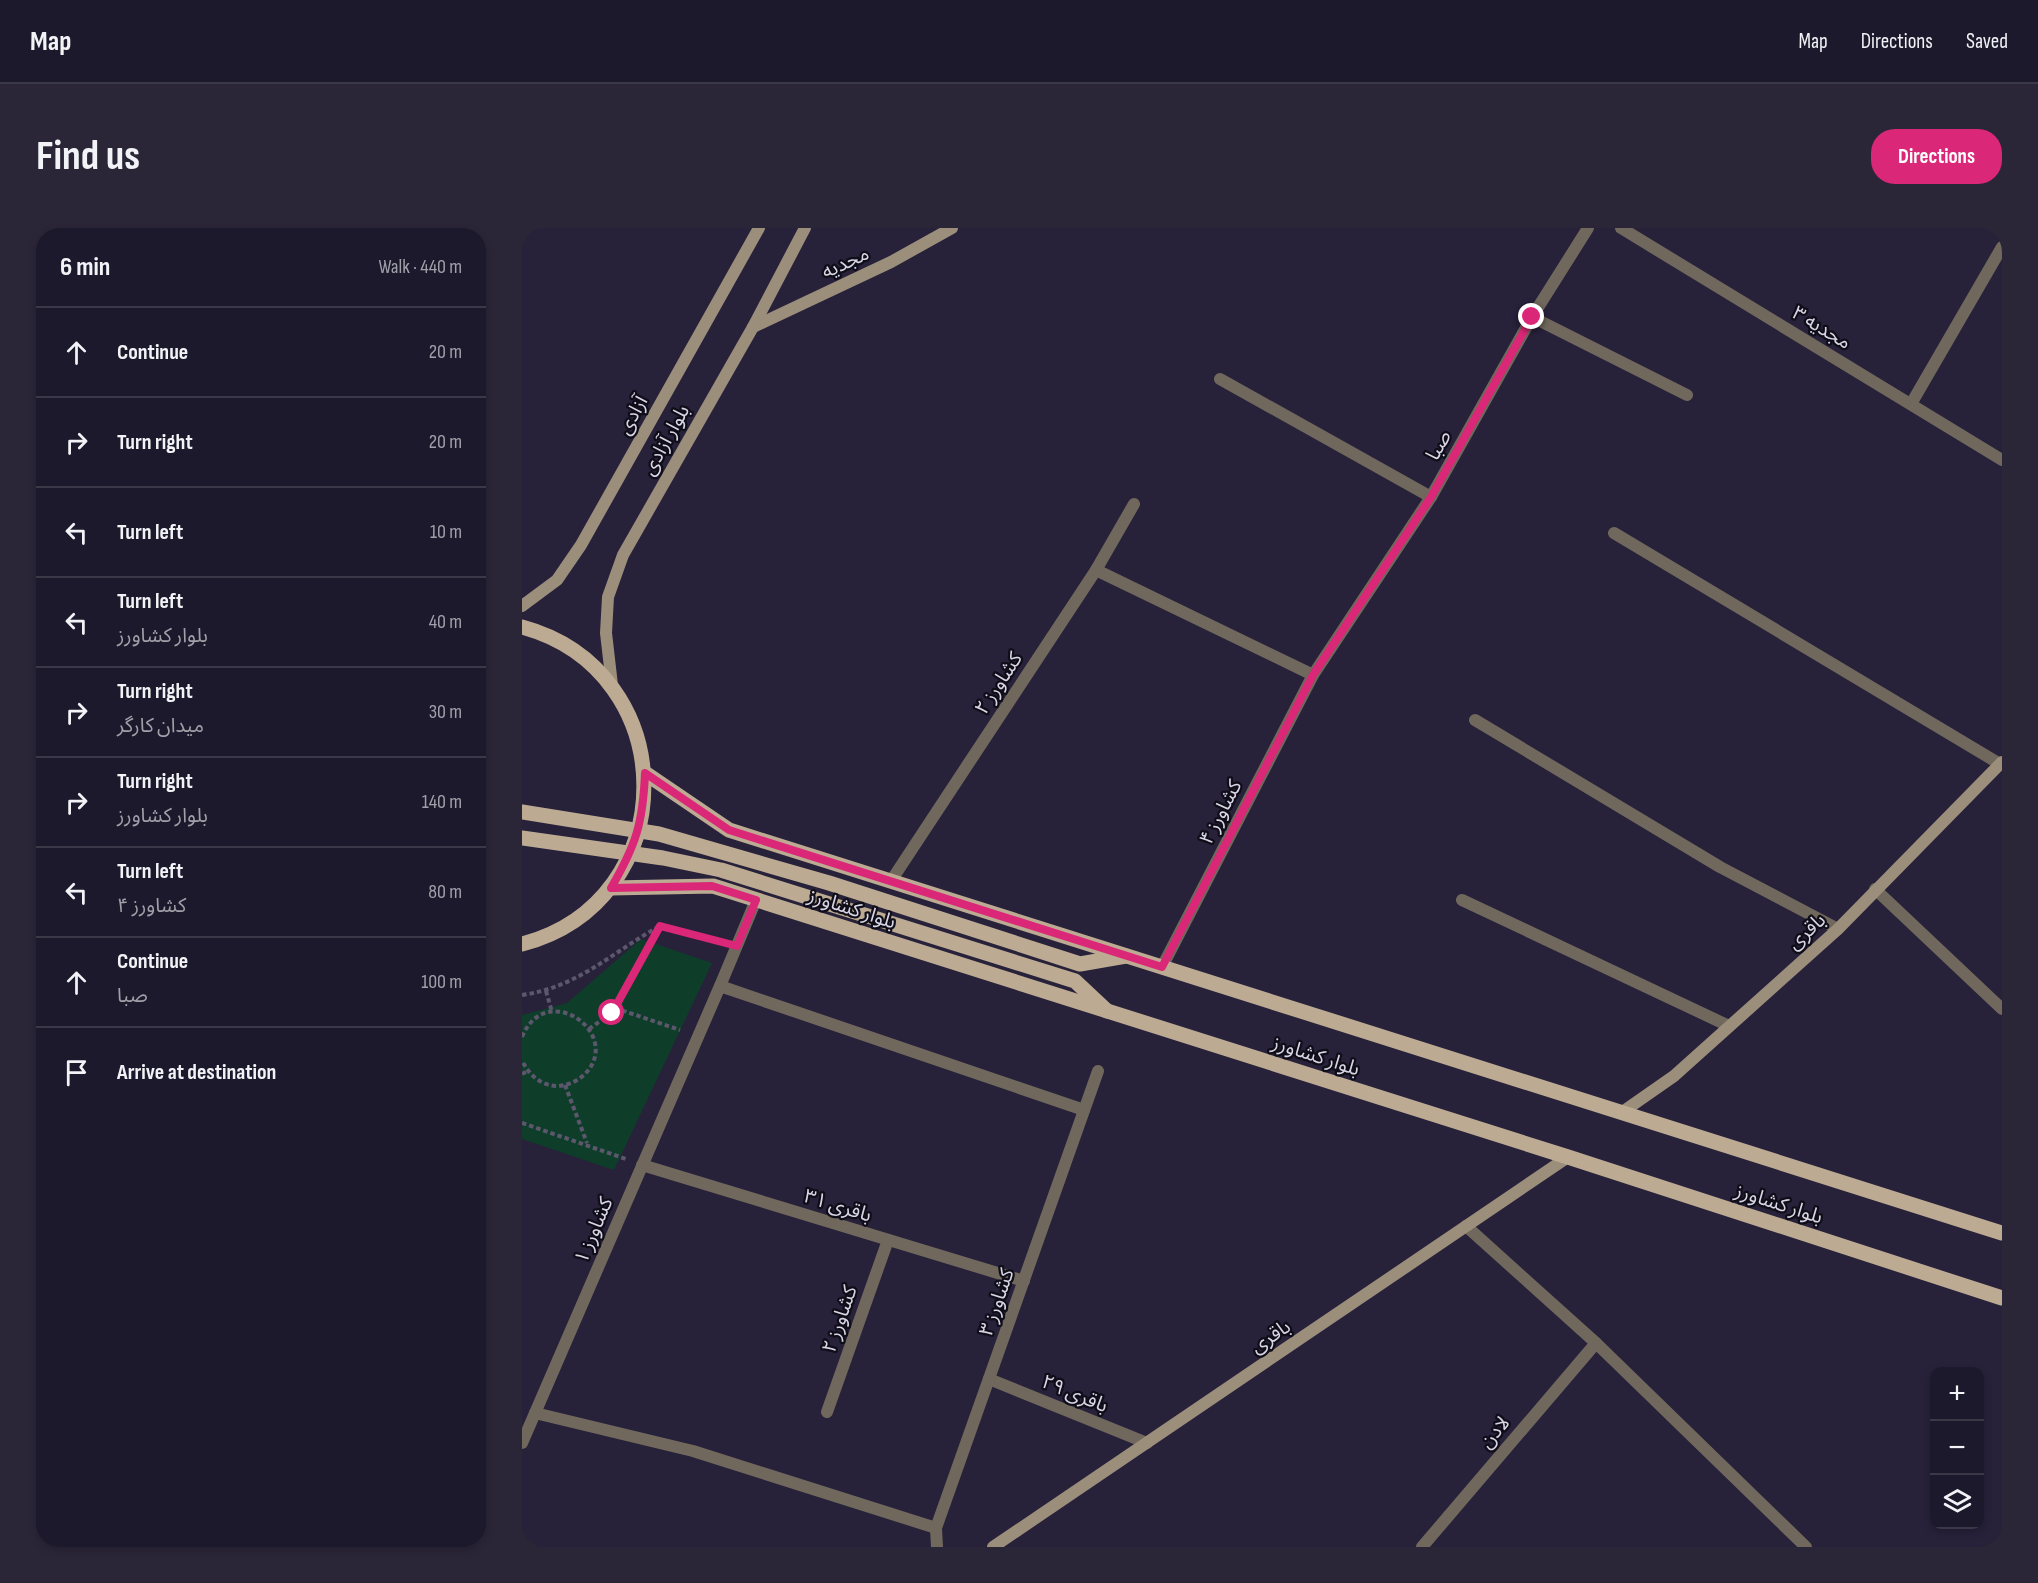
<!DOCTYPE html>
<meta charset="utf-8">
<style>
body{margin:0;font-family:"Sofia Sans Condensed","Noto Sans Arabic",sans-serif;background:#2a2638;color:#f1f3f6}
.controls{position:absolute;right:18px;bottom:18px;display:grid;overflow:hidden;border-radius:12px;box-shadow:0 3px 9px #0003}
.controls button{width:54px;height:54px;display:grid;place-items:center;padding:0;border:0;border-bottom:2px solid #3b3848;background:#1d192c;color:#f1f3f6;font:30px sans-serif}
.stop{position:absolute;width:18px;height:18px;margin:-14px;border:4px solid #db2777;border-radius:50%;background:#fff}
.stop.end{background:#db2777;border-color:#fff;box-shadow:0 2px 6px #0008}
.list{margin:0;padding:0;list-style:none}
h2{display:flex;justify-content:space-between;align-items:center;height:78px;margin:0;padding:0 24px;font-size:26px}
h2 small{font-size:20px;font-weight:400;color:#a0a0a9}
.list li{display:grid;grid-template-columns:39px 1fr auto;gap:18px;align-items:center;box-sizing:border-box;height:90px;padding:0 24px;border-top:2px solid #3b3848}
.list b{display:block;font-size:22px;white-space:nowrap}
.list p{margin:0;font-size:20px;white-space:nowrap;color:#a0a0a9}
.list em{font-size:20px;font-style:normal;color:#a0a0a9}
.icon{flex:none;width:33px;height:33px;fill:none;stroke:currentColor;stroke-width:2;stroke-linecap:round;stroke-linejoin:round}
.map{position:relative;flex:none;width:1480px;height:1319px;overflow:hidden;border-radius:24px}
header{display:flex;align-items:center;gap:36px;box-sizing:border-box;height:84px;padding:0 30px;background:#1d192c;border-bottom:2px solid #3b3848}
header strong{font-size:28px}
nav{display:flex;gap:33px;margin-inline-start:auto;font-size:21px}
.intro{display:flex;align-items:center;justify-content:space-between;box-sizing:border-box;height:144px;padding:0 36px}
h1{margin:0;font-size:42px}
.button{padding:15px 27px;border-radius:24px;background:#db2777;color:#fff;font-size:21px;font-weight:700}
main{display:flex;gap:36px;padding:0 36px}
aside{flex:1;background:#1d192c;border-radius:24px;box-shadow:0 3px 9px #0003}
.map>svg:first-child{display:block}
.green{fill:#0e3e29}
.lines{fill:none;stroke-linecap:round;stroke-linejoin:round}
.path{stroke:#5c576d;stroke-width:4;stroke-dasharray:4.5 3;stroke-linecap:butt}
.lane{stroke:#70685c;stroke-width:12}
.street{stroke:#70685c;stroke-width:12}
.secondary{stroke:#9b8e7b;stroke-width:12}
.primary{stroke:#bcab92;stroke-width:15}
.primary-bridge{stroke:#bcab92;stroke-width:15}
.route{stroke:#db2777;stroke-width:8}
.labels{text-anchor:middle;stroke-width:4.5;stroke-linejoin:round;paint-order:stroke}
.street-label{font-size:20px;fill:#d8d5e5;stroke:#0f0d18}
</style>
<header>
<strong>Map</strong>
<nav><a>Map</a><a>Directions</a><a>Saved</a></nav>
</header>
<div class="intro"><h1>Find us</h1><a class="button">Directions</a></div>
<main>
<aside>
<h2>6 min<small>Walk · 440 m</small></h2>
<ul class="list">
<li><svg class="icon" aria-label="ahead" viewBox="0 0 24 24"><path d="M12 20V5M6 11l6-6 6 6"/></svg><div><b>Continue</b></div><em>20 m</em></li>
<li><svg class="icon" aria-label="right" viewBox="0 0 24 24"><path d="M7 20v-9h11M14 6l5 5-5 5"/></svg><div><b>Turn right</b></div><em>20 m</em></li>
<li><svg class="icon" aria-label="left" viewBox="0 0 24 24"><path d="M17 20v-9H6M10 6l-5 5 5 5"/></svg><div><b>Turn left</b></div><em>10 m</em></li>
<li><svg class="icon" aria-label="left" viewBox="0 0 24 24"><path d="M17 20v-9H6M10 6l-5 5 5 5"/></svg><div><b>Turn left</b><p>بلوار کشاورز</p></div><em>40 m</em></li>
<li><svg class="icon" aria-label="right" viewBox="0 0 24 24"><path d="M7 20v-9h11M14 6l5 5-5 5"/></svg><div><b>Turn right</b><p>میدان کارگر</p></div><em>30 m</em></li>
<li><svg class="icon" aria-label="right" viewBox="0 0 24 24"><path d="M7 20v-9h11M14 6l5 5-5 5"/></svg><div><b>Turn right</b><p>بلوار کشاورز</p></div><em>140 m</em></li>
<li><svg class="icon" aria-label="left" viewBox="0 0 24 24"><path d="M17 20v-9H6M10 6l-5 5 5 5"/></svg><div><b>Turn left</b><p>کشاورز ۴</p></div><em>80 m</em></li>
<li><svg class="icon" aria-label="ahead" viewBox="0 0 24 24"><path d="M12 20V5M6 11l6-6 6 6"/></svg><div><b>Continue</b><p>صبا</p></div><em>100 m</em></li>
<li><svg class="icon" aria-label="arrive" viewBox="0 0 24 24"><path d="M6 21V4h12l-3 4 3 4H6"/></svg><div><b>Arrive at destination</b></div></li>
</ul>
</aside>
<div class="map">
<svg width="1480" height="1319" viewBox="0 0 1480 1319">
<rect width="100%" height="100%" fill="#27213a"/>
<polygon class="green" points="119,711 190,735 92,942 0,911 0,787 45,775"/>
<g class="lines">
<g class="path">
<polyline points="24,763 30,784"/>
<path d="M0 767C57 759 90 724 138 698L198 713"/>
<polyline points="93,780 158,802"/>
<polyline points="67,801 90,785 138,698"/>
<path d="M0 809C24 750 102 806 63 846 56 853 45 858 34 858 18 857 6 846 0 832"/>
<polyline points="0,846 6,843"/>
<polyline points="43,857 65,915"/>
<polyline points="0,895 104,931"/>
</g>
<polyline class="lane" points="13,1185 171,1223 414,1300"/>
<g class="street">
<polyline points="1099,0 1480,232"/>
<polyline points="1010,89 1165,167"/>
<polyline points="698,151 909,269"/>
<polyline points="1389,176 1480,19"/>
<polyline points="1092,305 1478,536"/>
<polyline points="574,342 791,447"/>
<polyline points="953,492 1198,639 1316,701"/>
<polyline points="369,653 574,342 612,276"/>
<polyline points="1353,661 1480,781"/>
<polyline points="940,672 1207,798"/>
<polyline points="640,739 791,447 909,269 1010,89 1066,0"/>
<polyline points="198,758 234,672"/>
<polyline points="120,937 502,1053"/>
<polyline points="944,998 1074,1115 1284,1319"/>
<polyline points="467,1151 625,1215"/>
<polyline points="305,1184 366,1012"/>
<polyline points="0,1215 198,758 562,882"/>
<polyline points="415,1319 414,1300 576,843"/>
<polyline points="900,1319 1074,1115"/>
</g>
<g class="secondary">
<polyline points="231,99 369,34 430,0"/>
<polyline points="0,378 35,352 59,317 237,0"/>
<polyline points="90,457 84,405 86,369 101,327 231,99 283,0"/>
<polyline points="1099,885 1152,848 1316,701 1480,534"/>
<polyline points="471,1319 1046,929"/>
</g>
<g class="primary">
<path d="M0 399C162 443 163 673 0 716"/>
<polyline points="123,545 207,602 1480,1005"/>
<polyline points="89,660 191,658 1046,929 1480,1070"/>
</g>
<g class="primary-bridge">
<polyline points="0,584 137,606 307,655 558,736 604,728"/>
<polyline points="0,610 141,630 199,642 553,753 585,783"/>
</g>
</g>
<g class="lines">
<path class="route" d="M90 785 138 698 215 718 234 672 190 658 89 660C114 617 121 595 123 545L207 602 640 739 791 447 909 269 1010 89"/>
</g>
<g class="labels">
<g class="street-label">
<text transform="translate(323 34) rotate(-25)" y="7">مجدیه</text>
<text transform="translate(1300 99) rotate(31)" y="7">مجدیه ۳</text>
<text transform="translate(110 187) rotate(-61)" y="7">آزادی</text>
<text transform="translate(143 212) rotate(-61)" y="7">بلوار آزادی</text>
<text transform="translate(916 217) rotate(-61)" y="7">صبا</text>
<text transform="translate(476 455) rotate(-57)" y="7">کشاورز ۲</text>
<text transform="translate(698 584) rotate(-63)" y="7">کشاورز ۴</text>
<text transform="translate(330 680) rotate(18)" y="7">بلوار کشاورز</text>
<text transform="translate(1284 703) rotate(-42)" y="7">باقری</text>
<text transform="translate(794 827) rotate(18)" y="7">بلوار کشاورز</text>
<text transform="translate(1257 975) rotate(18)" y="7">بلوار کشاورز</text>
<text transform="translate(316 977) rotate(17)" y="7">باقری ۳۱</text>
<text transform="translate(71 1002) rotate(-67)" y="7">کشاورز ۱</text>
<text transform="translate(474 1074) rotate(-71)" y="7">کشاورز ۳</text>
<text transform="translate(317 1091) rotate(-71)" y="7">کشاورز ۲</text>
<text transform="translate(748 1108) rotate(-34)" y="7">باقری</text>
<text transform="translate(553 1165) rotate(22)" y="7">باقری ۲۹</text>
<text transform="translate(972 1204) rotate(-50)" y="7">لادن</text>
</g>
</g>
</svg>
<div class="controls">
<button>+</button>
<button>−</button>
<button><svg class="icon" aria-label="layers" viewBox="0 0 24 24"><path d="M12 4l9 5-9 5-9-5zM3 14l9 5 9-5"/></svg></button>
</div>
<div class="stop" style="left:90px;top:785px"></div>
<div class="stop end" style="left:1010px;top:89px"></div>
</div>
</main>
